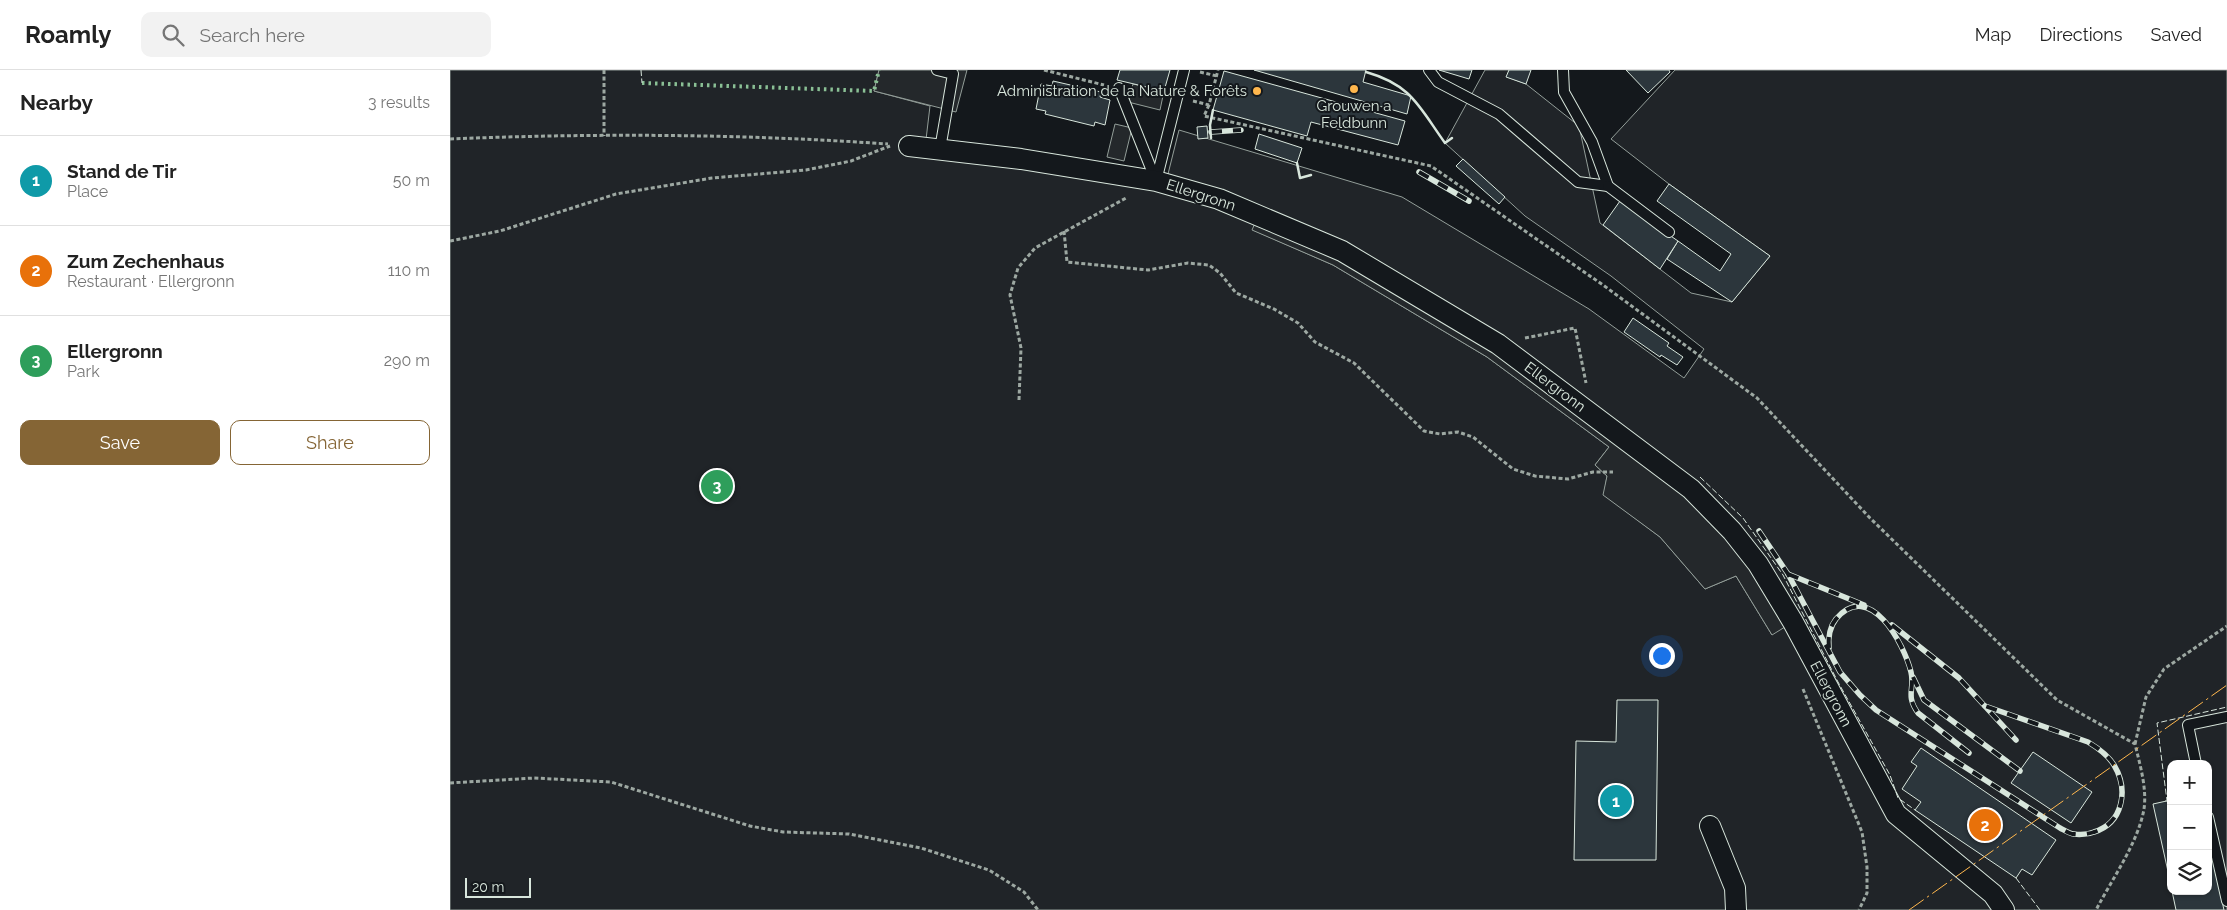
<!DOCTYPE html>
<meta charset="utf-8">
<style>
body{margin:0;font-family:Raleway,sans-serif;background:#f2f2f2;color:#222}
.controls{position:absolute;right:15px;bottom:15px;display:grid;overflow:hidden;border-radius:10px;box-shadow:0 1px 4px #0004}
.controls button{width:45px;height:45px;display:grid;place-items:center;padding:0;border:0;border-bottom:1px solid #e0e0e0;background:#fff;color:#222;font:25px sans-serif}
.scale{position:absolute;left:15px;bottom:12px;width:66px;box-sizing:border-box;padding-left:5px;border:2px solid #d8e6dc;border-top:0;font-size:14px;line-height:18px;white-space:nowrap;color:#d8e6dc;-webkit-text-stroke:4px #14181c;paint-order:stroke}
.you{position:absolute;left:1211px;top:585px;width:18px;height:18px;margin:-12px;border:4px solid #fff;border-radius:50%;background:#1a73e8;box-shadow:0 0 0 8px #1a73e833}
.badge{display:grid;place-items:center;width:32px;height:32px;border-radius:50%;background:#856535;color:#fff;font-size:16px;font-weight:700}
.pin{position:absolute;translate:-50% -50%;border:2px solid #fff;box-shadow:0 1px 5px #0006}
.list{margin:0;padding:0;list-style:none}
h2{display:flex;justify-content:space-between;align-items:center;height:65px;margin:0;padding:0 20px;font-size:21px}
h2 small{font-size:16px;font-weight:400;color:#767676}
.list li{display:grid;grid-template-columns:32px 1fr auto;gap:15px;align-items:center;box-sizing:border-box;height:90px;padding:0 20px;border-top:1px solid #e0e0e0}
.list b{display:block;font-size:19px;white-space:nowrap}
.list p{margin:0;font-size:16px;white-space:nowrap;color:#767676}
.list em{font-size:16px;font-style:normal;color:#767676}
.actions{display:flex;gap:10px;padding:15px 20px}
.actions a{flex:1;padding:11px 0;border:1px solid #856535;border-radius:10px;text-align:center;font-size:18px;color:#856535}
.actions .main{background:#856535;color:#fff}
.icon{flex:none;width:28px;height:28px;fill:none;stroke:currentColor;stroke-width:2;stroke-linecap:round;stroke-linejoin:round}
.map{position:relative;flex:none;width:1777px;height:840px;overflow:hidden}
header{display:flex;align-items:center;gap:30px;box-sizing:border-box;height:70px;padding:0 25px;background:#fff;border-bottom:1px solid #e0e0e0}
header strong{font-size:24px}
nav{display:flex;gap:28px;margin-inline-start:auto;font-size:18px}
.search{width:350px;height:45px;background:#f2f2f2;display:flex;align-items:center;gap:12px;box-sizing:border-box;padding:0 18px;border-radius:10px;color:#767676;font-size:19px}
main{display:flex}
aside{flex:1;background:#fff}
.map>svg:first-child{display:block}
.green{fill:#202428;stroke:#939e99;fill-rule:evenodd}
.parking{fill:#24282b;stroke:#939e99}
.building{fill:#2c363c;stroke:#d8e6dc}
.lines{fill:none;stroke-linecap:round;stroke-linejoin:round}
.service-casing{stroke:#d8e6dc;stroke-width:12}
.minor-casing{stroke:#d8e6dc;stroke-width:22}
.path{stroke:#9da8a2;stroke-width:3;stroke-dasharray:4 2.5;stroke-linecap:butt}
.service{stroke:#14181c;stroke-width:10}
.minor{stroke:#14181c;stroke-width:20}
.rail-casing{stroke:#d8e6dc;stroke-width:5.5}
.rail{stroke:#14181c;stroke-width:4;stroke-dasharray:11;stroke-linecap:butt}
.hedge{stroke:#8ac095;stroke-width:4;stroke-dasharray:2.5 4;stroke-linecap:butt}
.fence{stroke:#d8e6dc;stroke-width:1;stroke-dasharray:6 2.5;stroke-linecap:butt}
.wall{stroke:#d8e6dc;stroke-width:2.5}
.power{stroke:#ffb74d;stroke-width:1;stroke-dasharray:18 4 2.5 4;stroke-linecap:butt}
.poi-dot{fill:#ffb74d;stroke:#14181c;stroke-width:2}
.labels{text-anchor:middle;stroke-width:4;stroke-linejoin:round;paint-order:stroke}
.poi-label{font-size:15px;fill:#d8e6dc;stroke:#14181c;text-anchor:end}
.street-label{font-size:15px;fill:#d8e6dc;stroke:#14181c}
</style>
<header>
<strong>Roamly</strong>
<div class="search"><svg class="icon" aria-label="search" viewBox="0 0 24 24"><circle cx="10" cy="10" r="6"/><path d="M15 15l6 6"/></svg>Search here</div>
<nav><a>Map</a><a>Directions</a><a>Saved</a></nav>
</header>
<main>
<aside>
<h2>Nearby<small>3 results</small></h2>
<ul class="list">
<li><span class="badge" style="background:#0f9aa8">1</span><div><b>Stand de Tir</b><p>Place</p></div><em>50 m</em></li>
<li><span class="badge" style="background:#e8710a">2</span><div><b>Zum Zechenhaus</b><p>Restaurant · Ellergronn</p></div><em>110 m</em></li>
<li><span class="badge" style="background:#2e9e5b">3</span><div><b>Ellergronn</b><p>Park</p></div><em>290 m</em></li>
</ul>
<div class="actions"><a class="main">Save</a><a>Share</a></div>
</aside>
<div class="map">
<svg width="1777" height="840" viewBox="0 0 1777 840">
<rect width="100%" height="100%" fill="#14181c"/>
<path class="green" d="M0 0H429L424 21 480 36 475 78 716 112 729 60 952 127 1139 239 1234 308 1254 279 1161 206 1075 146 995 73 1035 0H1059L1057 7 1076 14 1129 56 1150 153 1241 223 1282 232 1320 186 1219 114 1161 69 1225 0H1777V840H0ZM803 160 892 181 1282 461 1322 565 1286 506 1255 519 1210 467 1154 425 1157 406 1145 395 1159 377 1037 287 883 195ZM1721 694H1758V821H1721Z"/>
<g class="parking">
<polygon points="429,0 517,0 506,42 424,21"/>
<polygon points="683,14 714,21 710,40 678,32"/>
<polygon points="665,54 682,58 674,91 657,87"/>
<polygon points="809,144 1048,274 1241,419 1343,552 1322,565 1286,506 1255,519 1210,467 1153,425 1157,406 1145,395 1159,377 1037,287 883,195 802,160"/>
</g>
<g class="building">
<polygon points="670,0 720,0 714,21 667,10"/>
<polygon points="804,0 916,0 913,12 961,26 957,44"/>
<polygon points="989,0 1022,0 1019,9"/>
<polygon points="1059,0 1081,0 1076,14 1056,7"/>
<polygon points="1176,0 1219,0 1220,2 1198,23"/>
<polygon points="774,1 955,51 948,75 861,52 857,66 763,40"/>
<polygon points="603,11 651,22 650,27 660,30 655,55 645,52 644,56 595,44 596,41 586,39 591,14 602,16"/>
<polygon points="757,56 758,68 748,69 747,57"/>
<polygon points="809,64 852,78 847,93 805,79"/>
<polygon points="1013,89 1055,127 1049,134 1006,96"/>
<polygon points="1219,114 1320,186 1282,232 1217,189 1228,171 1270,201 1281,184 1207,131"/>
<polygon points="1170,131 1228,171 1210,199 1153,155"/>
<polygon points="1183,248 1219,273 1217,276 1233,287 1227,295 1211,285 1210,287 1174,262"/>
<polygon points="1167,630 1208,630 1206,790 1124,790 1126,671 1166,672"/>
<polygon points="1471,678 1606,770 1582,805 1572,799 1566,808 1465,740 1471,732 1452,719 1467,696 1461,692"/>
<polygon points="1583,682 1642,722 1621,753 1561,713"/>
<polygon points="1721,730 1721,815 1703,734"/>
<polygon points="1758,768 1774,840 1726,840 1722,821 1758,821"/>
</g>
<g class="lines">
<g class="service-casing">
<g id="service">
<polyline points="487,0 503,4 490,79"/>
<polyline points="979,0 988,12 1049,44 1128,112 1158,116 1142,72 1114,22 1113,0"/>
<polyline points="669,18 706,111"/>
<polyline points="706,111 734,0"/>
<polyline points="1158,116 1219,162"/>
<polyline points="1746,694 1738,655 1777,647"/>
<polyline points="1758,747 1777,831"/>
</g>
</g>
<g class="minor-casing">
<g id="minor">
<polyline points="459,76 571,89 706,111 769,129 892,181 1048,274 1241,419 1282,461 1308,494 1343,552 1446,744 1543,824 1554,840"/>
<polyline points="1260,756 1285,818 1286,840"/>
</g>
</g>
<g class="path">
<polyline points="154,0 154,66"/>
<polyline points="594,0 654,15"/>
<polyline points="750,2 767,6"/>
<polyline points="743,31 759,35 768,0"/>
<path d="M759 35 754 46 981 96 1153 215 1307 328 1420 448 1607 630 1685 674C1690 695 1697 718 1694 739 1688 773 1662 809 1646 840"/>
<path d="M0 69C146 63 293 64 438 74"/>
<polyline points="614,161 617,192 698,200 738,193 759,195 770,203 786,223 824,239 848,253 865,272 904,293 974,361 990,364 1008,362 1023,367 1063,399 1085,406 1118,409 1143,402 1163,402"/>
<polyline points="0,171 50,161 166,124 262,108 356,100 401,91 440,76"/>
<polyline points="1075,268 1125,258 1136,313"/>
<polyline points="569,330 571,278 560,225 568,198 585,178 676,128"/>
<polyline points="1353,619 1412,762 1417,797 1417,823 1409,840"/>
<polyline points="1685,674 1696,627 1714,599 1777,556"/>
<polyline points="0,713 84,708 161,712 300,756 333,762 399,764 471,778 539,800 574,822 588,840"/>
</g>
<use href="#service" class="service"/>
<use href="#minor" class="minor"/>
<g class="rail-casing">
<g id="rail">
<polyline points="761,62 791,60"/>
<polyline points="969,102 1019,131"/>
<path d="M1309 461 1338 504 1390 602 1410 625 1426 640 1610 758C1614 760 1620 764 1624 764 1630 765 1639 764 1644 762 1673 753 1679 720 1664 695 1658 685 1648 678 1638 672L1535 636"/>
<polyline points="1338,504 1414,535"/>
<polyline points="1442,555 1509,608 1566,670"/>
<path d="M1379 578C1378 567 1379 558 1386 549 1420 509 1454 574 1461 602 1465 619 1455 625 1468 643L1519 683"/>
<polyline points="1463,607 1474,630 1570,701"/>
</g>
</g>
<use href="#rail" class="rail"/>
<polyline class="hedge" points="192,13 424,21 429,0"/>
<g class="fence">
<polyline points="191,0 192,13"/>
<polyline points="1250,407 1293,448 1333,505 1388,612 1440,705 1448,728 1465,740"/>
<polyline points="1715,731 1717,731 1707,653 1777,637"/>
<polyline points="1566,808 1590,840"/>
</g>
<g class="wall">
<path d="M916 2C962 15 969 37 995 73L1002 68"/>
<polyline points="761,68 760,55 763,40"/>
<polyline points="847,93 850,108 861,105"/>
</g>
<polyline class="power" points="1459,840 1777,615"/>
</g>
<g class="poi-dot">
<circle cx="904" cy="19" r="5"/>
<circle cx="807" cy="21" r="5"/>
</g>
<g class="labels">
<g class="poi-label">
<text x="797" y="26">Administration de la Nature &amp; Forêts</text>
<text x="904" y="41" text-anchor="middle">Grouwen a<tspan x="904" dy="17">Feldbunn</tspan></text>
</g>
<g class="street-label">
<text transform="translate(751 125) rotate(18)" y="5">Ellergronn</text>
<text transform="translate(1105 317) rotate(37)" y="5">Ellergronn</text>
<text transform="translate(1381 624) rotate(62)" y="5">Ellergronn</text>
</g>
</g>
</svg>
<div class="controls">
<button>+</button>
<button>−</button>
<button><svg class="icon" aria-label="layers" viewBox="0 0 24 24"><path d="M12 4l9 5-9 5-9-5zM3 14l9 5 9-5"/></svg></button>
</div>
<div class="scale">20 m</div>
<div class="you"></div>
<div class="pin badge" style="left:1166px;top:731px;background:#0f9aa8">1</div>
<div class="pin badge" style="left:1535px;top:755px;background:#e8710a">2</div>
<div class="pin badge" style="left:267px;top:416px;background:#2e9e5b">3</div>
</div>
</main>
